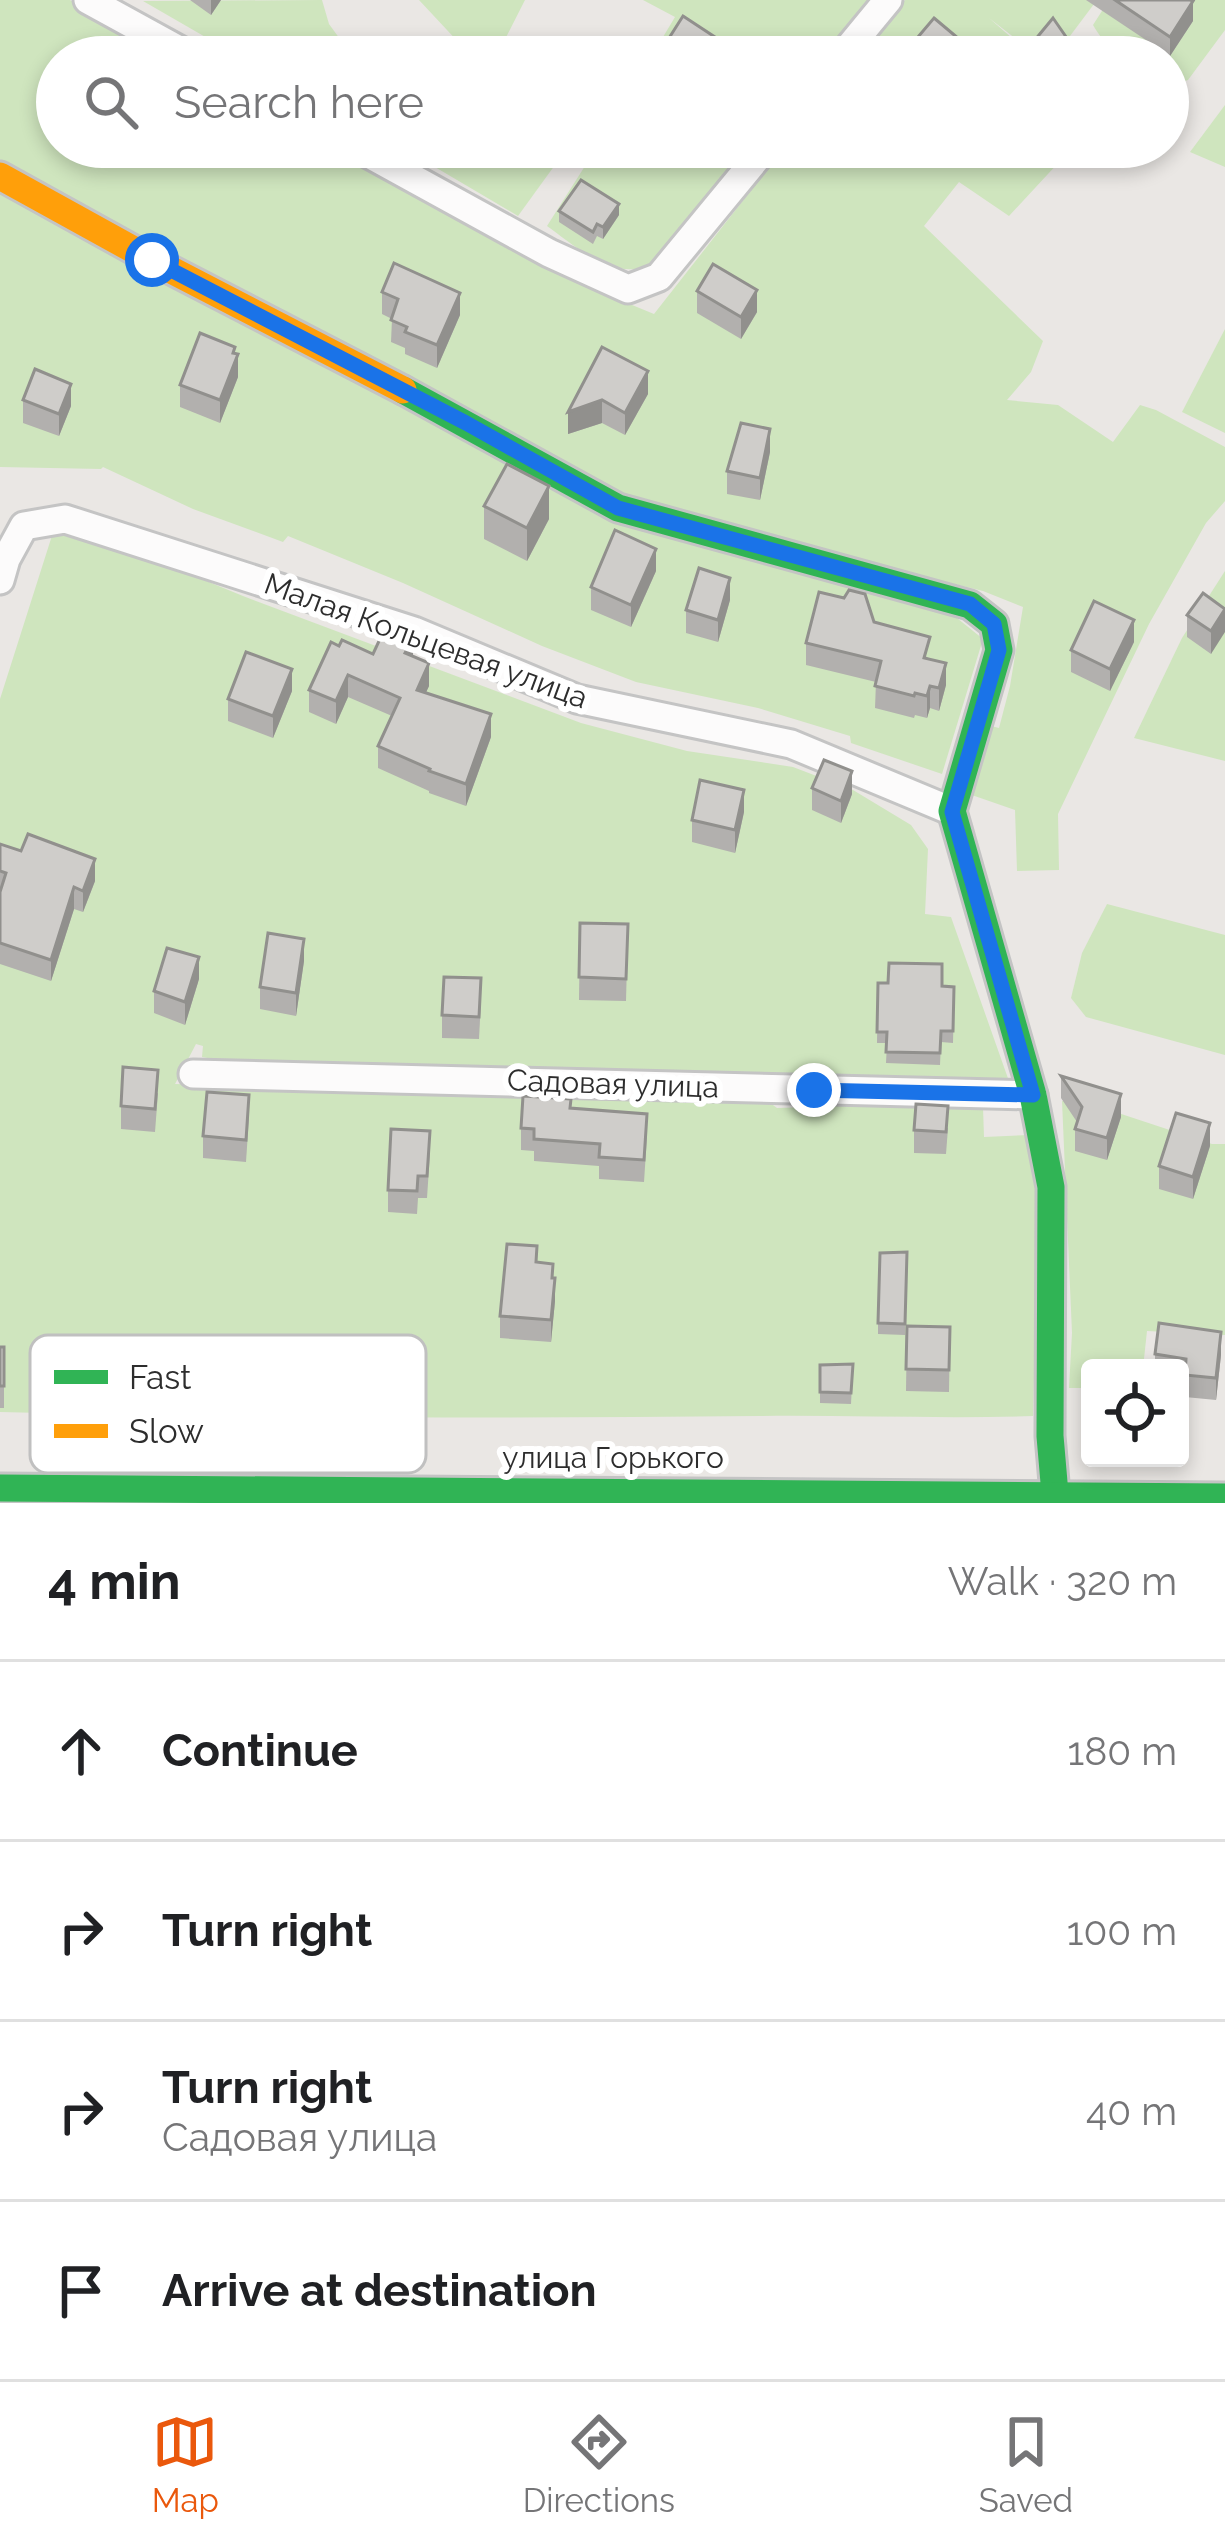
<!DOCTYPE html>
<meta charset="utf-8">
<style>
body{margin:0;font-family:Raleway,sans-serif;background:#f2f2f2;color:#202124}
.controls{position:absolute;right:36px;bottom:36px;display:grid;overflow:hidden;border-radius:12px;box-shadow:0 6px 18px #0003}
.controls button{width:108px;height:108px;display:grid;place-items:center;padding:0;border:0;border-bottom:3px solid #e0e0e0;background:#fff;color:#202124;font:60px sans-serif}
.stop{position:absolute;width:36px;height:36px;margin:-27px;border:9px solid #1a73e8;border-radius:50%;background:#fff}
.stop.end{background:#1a73e8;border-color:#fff;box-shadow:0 3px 12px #0008}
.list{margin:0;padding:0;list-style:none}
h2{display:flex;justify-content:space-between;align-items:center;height:156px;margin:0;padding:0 48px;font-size:51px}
h2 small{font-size:39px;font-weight:400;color:#757577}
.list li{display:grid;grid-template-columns:78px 1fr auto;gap:36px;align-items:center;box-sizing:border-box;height:180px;padding:0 48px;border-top:3px solid #e0e0e0}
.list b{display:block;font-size:45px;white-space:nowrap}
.list p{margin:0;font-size:39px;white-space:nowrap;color:#757577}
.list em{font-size:39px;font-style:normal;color:#757577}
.icon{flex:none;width:66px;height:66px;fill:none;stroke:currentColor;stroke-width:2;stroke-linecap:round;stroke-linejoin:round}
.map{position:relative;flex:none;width:1225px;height:1503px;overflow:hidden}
.search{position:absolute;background:#fff;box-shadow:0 6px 18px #0003;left:36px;right:36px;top:36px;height:132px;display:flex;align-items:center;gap:30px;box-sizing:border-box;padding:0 42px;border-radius:66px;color:#757577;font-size:45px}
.sheet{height:876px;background:#fff}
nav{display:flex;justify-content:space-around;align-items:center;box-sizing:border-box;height:168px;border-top:3px solid #e0e0e0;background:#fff;font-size:33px;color:#757577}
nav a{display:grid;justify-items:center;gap:6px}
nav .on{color:#ea580c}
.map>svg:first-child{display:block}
.green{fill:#cfe5be}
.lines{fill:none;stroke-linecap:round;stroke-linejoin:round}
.street-casing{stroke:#c4c4c4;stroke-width:33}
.fast-casing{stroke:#c4c4c4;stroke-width:33}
.slow-casing{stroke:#c4c4c4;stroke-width:33}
.street{stroke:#fcfbfb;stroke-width:27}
.fast{stroke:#30b455;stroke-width:27}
.slow{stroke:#ff9f0a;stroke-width:27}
.wall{fill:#b2b0ae}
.shaded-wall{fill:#91908d}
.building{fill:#cfcdca;stroke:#91908d;stroke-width:3}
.route{stroke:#1a73e8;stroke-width:15}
.labels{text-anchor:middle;stroke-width:12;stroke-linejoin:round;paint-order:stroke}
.street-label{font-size:30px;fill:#2d2d2d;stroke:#fff}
.key{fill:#fff;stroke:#c0c0c0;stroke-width:3}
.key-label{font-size:33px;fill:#2d2d2d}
</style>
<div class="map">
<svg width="1225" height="1503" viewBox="0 0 1225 1503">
<rect width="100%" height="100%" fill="#eae7e4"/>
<g class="green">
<polygon points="0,0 70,0 168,57 57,57 57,147 331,147 511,248 598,291 654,314 785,147 1073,147 1009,216 959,182 924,226 1043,341 1031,372 1007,400 1058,405 1113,442 1140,405 1156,410 1225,447 1225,501 1206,523 1149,624 1058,814 1059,870 1017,871 1015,810 966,793 991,726 999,728 1010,686 1023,607 983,591 645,508 0,161"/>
<polygon points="322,0 329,24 353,57 240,57 143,1"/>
<polygon points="419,0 525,0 497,55 498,57 450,57 461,45"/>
<polygon points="643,0 873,0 828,57 651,57 675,17"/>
<polygon points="905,0 1097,0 1064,44 1069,57 1039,57 989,18 1034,57 856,57"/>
<path d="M1109 0H1225V30L1188 80 1170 86 1168 57C1128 57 1115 62 1093 25Z"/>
<polygon points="1225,105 1225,167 1190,152"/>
<polygon points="401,147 568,147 518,216"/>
<path d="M597 147H754L660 259C621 288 579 249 547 226Z"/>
<polygon points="0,190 474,442 942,606 983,639 942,774 851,743 850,736 758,708 636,682 542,646 403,583 288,536 283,542 193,509 103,467 101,469 0,467"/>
<polygon points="1225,329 1225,433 1182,412"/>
<path d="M56 523 67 524 243 596 581 723 687 751 793 767 853 790 911 825 928 849 925 914 951 917 1010 1084 831 1080V1070L803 1071 780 1080 312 1062 224 1061 202 1057 203 1046 196 1044 175 1084 761 1096 777 1108 815 1107 818 1106 819 1099 983 1107 984 1137 1028 1135 1039 1188 1033 1416C942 1419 850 1415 759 1416 506 1418 253 1419 0 1412V699Z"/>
<polygon points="1225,571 1225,761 1134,738 1182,638"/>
<polygon points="1107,904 1225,935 1225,1055 1086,1017 1071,998 1082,953"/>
<polygon points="1062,1101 1082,1101 1212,1144 1225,1144 1225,1335 1147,1331 1143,1368 1090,1368 1090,1388 1069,1388 1072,1333"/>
</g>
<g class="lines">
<g class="street-casing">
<g id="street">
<polyline points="88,0 192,57"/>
<polyline points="841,57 888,0"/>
<polyline points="356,147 549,253 628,289 659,277 766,147"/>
<polyline points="0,580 6,559 24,526 65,519 414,631 577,699 791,744 952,811"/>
<polyline points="193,1074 1033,1095"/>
</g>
</g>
<g class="fast-casing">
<g id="fast">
<polyline points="403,390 618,508 970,605 994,624 999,650 952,811 1033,1095 1051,1187 1050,1436 1055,1494"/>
<polyline points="0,1488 1225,1497"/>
</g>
</g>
<g class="slow-casing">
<polyline id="slow" points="0,176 152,260 403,390"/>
</g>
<use href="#street" class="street"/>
<use href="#fast" class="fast"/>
<use href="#slow" class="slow"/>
</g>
<g class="wall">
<polygon points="190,0 221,0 211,15"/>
<polygon points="1086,0 1190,0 1193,21 1170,56"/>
<polygon points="1034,41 1080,57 1039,57 1034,52"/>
<polygon points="559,211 619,215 603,239 597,236 593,244 559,222"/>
<polygon points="697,291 757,312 741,339 697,313"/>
<polygon points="382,292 460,315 437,368 405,354 405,348 391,342 392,319 382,314"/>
<polygon points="235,353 238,377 220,423 180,407 180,385"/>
<polygon points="648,371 648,394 625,435 602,423 568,434 568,412"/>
<polygon points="23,400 71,406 59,436 23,423"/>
<polygon points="770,452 760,500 727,494 727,471"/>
<polygon points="484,506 549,519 527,561 484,539"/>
<polygon points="656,571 631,627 591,610 591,587"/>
<polygon points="730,600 718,642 686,633 686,610"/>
<polygon points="1225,609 1211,654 1187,637 1187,615"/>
<polygon points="874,622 930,659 946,685 939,711 930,708 927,718 915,715 914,718 875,708 876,682 806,665 806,643"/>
<polygon points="1134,642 1110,691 1071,672 1071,650"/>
<polygon points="339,646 373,654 413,656 429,686 426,692 491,737 466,806 429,793 429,791 378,768 378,746 392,716 348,697 336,724 309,712 309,690"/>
<polygon points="292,691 273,738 228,721 228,699"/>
<polygon points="812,788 852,794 841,823 812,810"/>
<polygon points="744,812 735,853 692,842 692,820"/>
<polygon points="0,844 95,881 83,912 74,909 51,981 0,964"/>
<polygon points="580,923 628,924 626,1001 579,1000"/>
<polygon points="304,961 296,1016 260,1009 260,987"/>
<polygon points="199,979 185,1025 154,1013 154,991"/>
<polygon points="878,983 942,986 954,998 953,1043 941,1042 940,1065 886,1063 887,1043 877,1043"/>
<polygon points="481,1001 479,1039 442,1038 442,1015"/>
<polygon points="1061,1076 1121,1117 1107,1160 1075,1151 1075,1129 1077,1122 1061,1098"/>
<polygon points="158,1093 155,1132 121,1129 121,1106"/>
<polygon points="571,1108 647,1136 644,1182 599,1179 599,1166 534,1161 534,1151 521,1150 521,1128"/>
<polygon points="249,1117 246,1162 203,1158 203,1136"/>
<polygon points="948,1128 946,1154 914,1153 914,1130"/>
<polygon points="1210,1146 1193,1199 1159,1189 1159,1166"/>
<polygon points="430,1153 427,1198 418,1198 417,1214 388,1212 388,1190"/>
<polygon points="907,1252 905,1335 878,1334 878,1323"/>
<polygon points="537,1262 553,1278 555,1301 551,1342 500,1338 500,1316"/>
<polygon points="907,1326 950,1327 949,1392 906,1391"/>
<rect x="0" y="1347" width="4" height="61"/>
<polygon points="1155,1354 1221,1355 1216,1400 1185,1397 1185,1381 1180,1380 1180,1368 1155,1368"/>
<polygon points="853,1364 851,1404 820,1403 820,1365"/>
</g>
<g class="shaded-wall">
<polygon points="211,0 221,0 211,15"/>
<polygon points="1193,1 1193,21 1170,56 1170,37"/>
<polygon points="724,43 724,57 715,57"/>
<polygon points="619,204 619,215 603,239 603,227"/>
<polygon points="757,290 757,312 741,339 741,317"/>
<polygon points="460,293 460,315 437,368 437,345"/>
<polygon points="235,347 235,361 238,354 238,377 220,423 220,400"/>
<polygon points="648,371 648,394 625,435 625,413"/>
<polygon points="71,384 71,406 59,436 59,414"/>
<polygon points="602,400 602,423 568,434 568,412"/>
<polygon points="770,429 770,452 760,500 760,478"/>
<polygon points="549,486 549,519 527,561 527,528"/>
<polygon points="656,549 656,571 631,627 631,605"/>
<polygon points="730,578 730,600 718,642 718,620"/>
<polygon points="1225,610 1225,632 1211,654 1211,631"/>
<polygon points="1134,620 1134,642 1110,691 1110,669"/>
<polygon points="413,638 413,660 405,653"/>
<polygon points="429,663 429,686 417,712 417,690"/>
<polygon points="946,663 946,685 939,711 939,688"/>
<polygon points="292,669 292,691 273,738 273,716"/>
<polygon points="348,675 348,697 336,724 336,701"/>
<polygon points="930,686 930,708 927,718 927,696"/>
<polygon points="491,714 491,737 466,806 466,784"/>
<polygon points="852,771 852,794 841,823 841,801"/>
<polygon points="744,790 744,812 735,853 735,830"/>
<polygon points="95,859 95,881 83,912 83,891"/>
<polygon points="74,887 74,909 51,981 51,960"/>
<polygon points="304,939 304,961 296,1016 296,993"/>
<polygon points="199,957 199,979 185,1025 185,1002"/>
<polygon points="1121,1094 1121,1117 1107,1160 1107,1138"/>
<polygon points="1210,1123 1210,1146 1193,1199 1193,1177"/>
<polygon points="555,1278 555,1301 551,1342 551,1320"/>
<polygon points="1221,1332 1221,1355 1216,1400 1216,1378"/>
</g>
<g class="building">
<polygon points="1115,0 1190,0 1193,1 1170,37"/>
<polygon points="683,16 724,43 715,57 657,57"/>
<polygon points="934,18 971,49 965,57 901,57"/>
<polygon points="1053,18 1080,57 1054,57 1034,41"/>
<polygon points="581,180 619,204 603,227 597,224 593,232 559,211"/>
<polygon points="394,263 460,293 437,345 405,332 407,327 391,320 398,299 382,292"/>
<polygon points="713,264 757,290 741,317 697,291"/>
<polygon points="200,333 235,347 233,353 238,354 220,400 180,385"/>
<polygon points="602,347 648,371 625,413 602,400 568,412"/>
<polygon points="35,369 71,384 59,414 23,400"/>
<polygon points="741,423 770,429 760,478 727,471"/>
<polygon points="507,464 549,486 527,528 484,506"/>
<polygon points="615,530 656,549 631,605 591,587"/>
<polygon points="699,568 730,578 718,620 686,610"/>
<polygon points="849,590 865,594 874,622 930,637 924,658 946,663 939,688 930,686 927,696 915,693 914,696 875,686 881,661 806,643 819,592 844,598"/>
<polygon points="1203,593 1225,609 1211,631 1187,615"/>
<polygon points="1094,601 1134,620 1110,669 1071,650"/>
<polygon points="385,628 413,638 405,653 429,663 417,690 491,714 466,784 429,771 430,769 378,746 400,698 348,675 336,701 309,690 331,642 339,646 342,640 373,654"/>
<polygon points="246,652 292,669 273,716 228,699"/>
<polygon points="824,760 852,771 841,801 812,788"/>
<polygon points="700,780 744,790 735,830 692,820"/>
<polygon points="28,834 95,859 83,891 74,887 51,960 0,943 0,892 6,873 0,871 0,844 21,851"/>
<polygon points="580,923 628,924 626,979 579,977"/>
<polygon points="268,933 304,939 296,993 260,987"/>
<polygon points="167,948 199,957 185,1002 154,991"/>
<polygon points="889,963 942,964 942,986 954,987 953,1031 941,1031 940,1053 886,1052 887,1032 877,1032 878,983 888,983"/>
<polygon points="444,977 481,978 479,1017 442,1015"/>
<polygon points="123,1067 158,1070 155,1109 121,1106"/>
<polygon points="1061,1076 1121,1094 1107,1138 1075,1129 1082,1107"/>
<polygon points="207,1092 249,1095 246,1140 203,1136"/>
<polygon points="523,1096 571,1099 570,1108 647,1114 644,1160 599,1157 600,1144 534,1139 534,1129 521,1128"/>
<polygon points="916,1104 948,1106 946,1132 914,1130"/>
<polygon points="1176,1113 1210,1123 1193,1177 1159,1166"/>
<polygon points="391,1129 430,1131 427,1176 418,1176 417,1191 388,1190"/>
<polygon points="507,1244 537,1246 536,1262 553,1264 552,1278 555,1278 551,1320 500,1316"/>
<polygon points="907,1252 905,1324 878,1323 880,1253"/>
<polygon points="1159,1323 1221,1332 1216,1378 1185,1375 1186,1359 1155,1354"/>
<polygon points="907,1326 950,1327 949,1370 906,1369"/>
<rect x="0" y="1347" width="4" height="39"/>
<polygon points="853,1364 851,1393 820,1392 820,1365"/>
</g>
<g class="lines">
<polyline class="route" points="152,260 466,423 618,508 970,604 994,624 999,650 952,812 1033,1095 814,1090"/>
</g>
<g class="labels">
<g class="street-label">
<text transform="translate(426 641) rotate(20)" y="10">Малая Кольцевая улица</text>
<text transform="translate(613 1084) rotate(2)" y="10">Садовая улица</text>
<text x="613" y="1468">улица Горького</text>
</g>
</g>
<rect x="30" y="1335" width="396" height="138" rx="18" class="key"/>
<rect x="54" y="1370" width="54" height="14" fill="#30b455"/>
<rect x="54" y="1424" width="54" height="14" fill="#ff9f0a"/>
<g class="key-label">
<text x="129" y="1389">Fast</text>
<text x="129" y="1443">Slow</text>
</g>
</svg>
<div class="controls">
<button><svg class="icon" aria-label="locate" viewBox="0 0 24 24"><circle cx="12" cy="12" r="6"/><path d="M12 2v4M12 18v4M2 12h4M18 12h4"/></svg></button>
</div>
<div class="stop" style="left:152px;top:260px"></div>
<div class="stop end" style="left:814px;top:1090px"></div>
<div class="search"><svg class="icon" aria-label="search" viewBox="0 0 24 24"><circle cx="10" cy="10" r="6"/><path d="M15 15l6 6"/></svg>Search here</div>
</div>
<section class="sheet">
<h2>4 min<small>Walk · 320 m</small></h2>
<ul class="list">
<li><svg class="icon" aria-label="ahead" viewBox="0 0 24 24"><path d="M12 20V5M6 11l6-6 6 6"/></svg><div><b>Continue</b></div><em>180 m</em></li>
<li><svg class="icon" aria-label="right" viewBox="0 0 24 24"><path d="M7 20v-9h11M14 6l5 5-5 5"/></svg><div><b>Turn right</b></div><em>100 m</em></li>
<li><svg class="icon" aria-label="right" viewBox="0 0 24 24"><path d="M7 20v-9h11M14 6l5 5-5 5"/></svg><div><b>Turn right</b><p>Садовая улица</p></div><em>40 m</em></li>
<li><svg class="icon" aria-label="arrive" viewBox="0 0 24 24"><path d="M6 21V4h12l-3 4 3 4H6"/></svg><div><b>Arrive at destination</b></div></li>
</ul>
</section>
<nav>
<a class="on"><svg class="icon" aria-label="map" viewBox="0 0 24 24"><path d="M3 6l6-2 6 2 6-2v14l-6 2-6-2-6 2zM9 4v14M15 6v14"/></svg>Map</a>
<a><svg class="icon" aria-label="directions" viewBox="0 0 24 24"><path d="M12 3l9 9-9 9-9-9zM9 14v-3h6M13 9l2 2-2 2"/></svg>Directions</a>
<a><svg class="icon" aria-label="saved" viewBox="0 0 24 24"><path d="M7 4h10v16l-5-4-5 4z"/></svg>Saved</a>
</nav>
